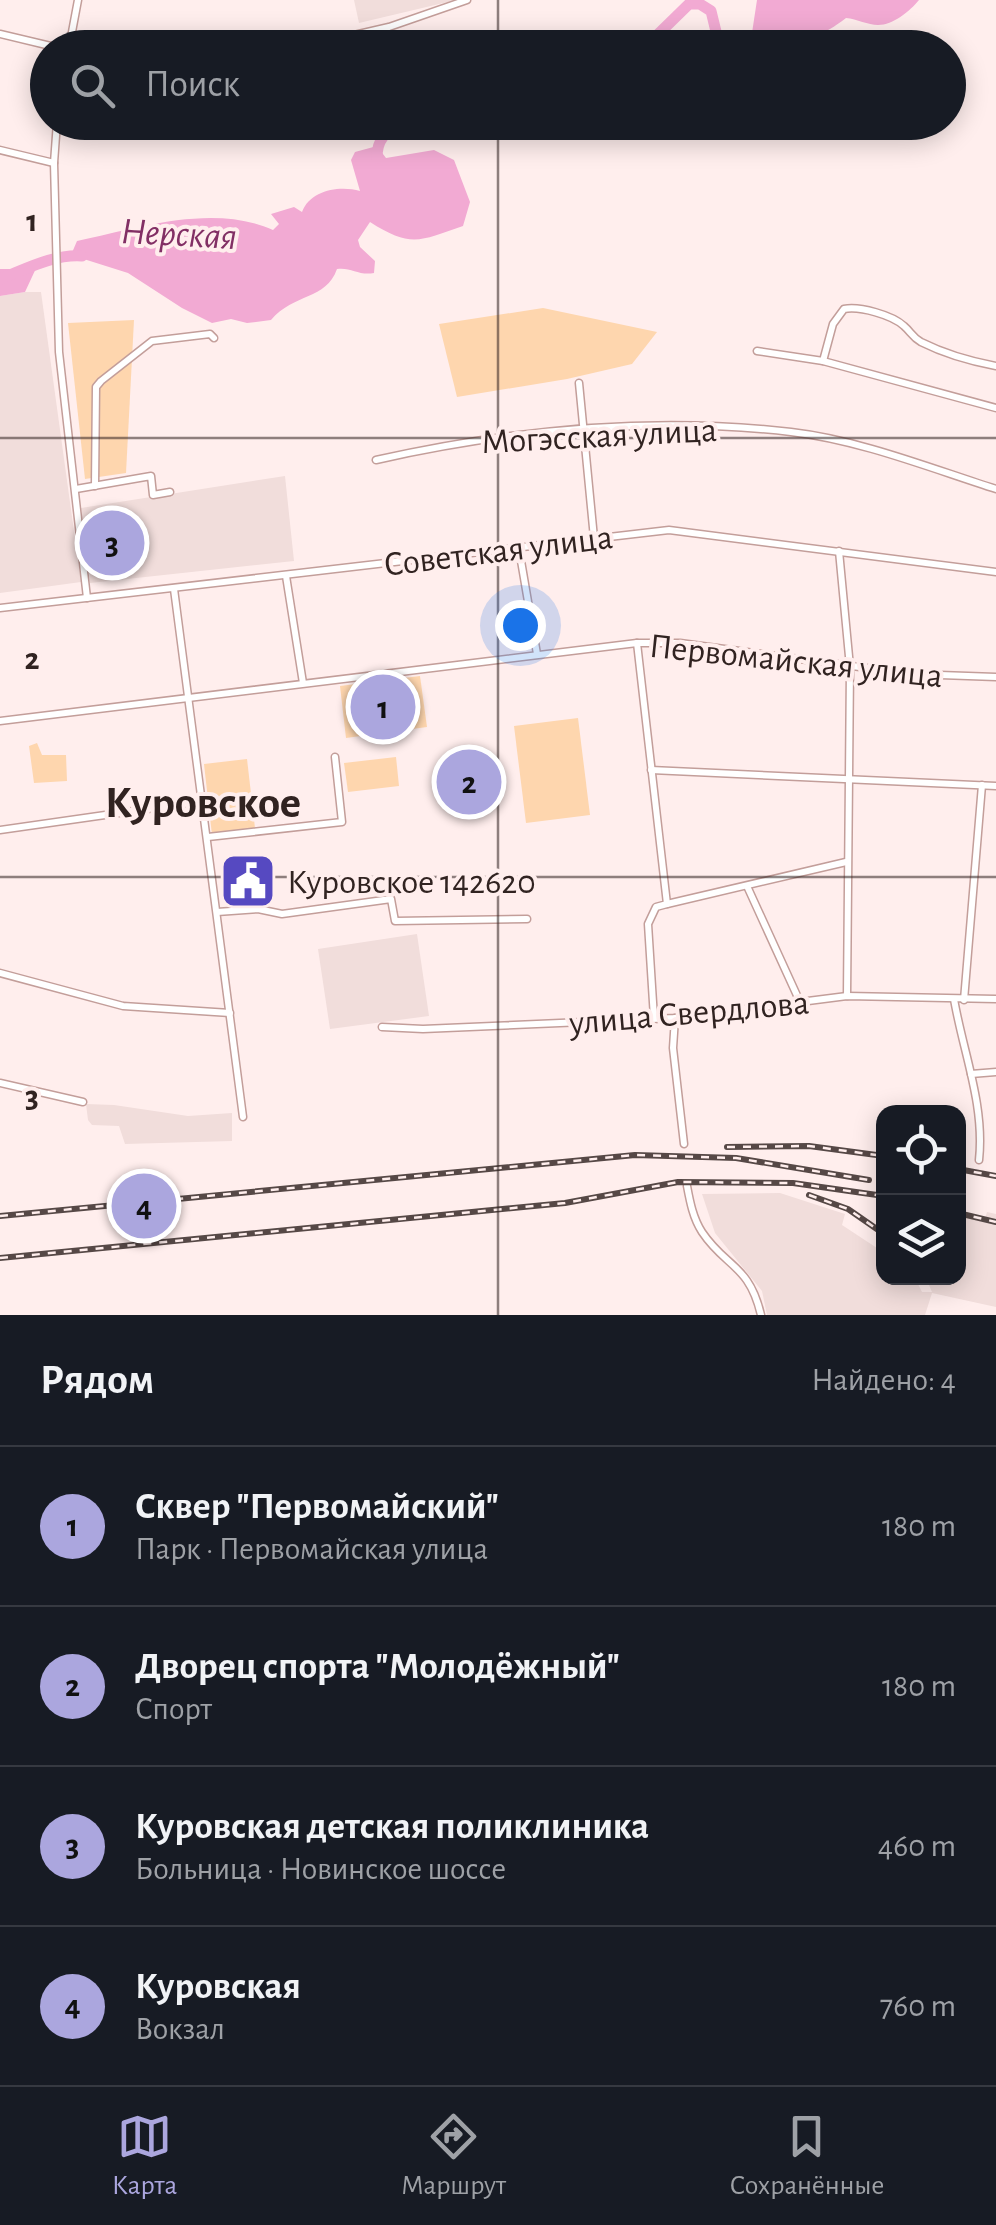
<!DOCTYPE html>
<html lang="ru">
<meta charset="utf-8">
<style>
body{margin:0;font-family:"Alegreya Sans",sans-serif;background:#242831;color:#f1f3f6}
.controls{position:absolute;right:30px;bottom:30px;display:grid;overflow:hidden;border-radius:20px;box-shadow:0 5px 25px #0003}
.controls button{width:90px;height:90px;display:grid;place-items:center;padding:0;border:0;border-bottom:2px solid #363941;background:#171b24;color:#f1f3f6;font:50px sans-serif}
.you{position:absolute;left:520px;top:625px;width:35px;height:35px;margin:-25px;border:8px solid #fff;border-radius:50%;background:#1a73e8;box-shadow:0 0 0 15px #1a73e833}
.badge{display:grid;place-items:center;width:65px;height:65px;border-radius:50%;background:#aba6de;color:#111;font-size:32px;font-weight:700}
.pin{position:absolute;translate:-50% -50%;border:5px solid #fff;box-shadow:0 2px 10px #0006}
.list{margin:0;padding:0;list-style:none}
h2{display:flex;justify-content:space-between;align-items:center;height:130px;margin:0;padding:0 40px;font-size:42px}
h2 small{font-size:32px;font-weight:400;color:#9ea1a6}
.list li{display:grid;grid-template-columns:65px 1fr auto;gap:30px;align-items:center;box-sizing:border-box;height:160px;padding:0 40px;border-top:2px solid #363941}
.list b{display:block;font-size:38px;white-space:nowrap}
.list p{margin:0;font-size:32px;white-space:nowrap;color:#9ea1a6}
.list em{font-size:32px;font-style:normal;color:#9ea1a6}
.icon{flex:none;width:55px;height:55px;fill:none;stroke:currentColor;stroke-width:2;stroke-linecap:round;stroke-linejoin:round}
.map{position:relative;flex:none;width:996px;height:1315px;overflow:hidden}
.search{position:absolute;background:#171b24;box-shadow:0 5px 25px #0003;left:30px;right:30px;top:30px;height:110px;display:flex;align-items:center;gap:25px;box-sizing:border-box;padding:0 35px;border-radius:55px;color:#9ea1a6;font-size:38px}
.sheet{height:770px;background:#171b24}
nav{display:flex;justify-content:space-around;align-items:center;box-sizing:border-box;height:140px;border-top:2px solid #363941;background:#171b24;font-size:28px;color:#9ea1a6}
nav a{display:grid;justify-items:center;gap:5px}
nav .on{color:#aba6de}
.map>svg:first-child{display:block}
.built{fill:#f1dddb}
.green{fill:#fed6ae}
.water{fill:#f2aad3}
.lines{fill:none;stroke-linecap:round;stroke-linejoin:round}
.river{stroke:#f2aad3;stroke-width:11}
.minor-casing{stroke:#c39e9a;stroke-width:9}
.minor{stroke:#fff;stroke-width:6}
.rail-casing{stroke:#564846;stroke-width:6}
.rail{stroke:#ffeeed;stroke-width:2.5;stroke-dasharray:8;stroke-linecap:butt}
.grid{fill:none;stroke:#312321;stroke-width:2.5;stroke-opacity:0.55}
.labels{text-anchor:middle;stroke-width:8;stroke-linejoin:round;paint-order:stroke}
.street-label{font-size:35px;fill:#312321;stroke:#ffeeed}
.poi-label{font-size:35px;fill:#312321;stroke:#ffeeed;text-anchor:start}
.water-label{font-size:38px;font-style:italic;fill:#822f64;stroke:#ffeeed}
.district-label{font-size:45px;font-weight:bold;fill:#312321;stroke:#ffeeed}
.grid-label{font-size:32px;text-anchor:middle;font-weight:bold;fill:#312321;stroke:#ffeeed;stroke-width:8;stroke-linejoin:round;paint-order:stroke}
</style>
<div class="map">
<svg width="996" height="1315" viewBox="0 0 996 1315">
<rect width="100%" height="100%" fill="#ffeeed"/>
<g class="built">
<polygon points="354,0 456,0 359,23"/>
<polygon points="25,292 41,292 81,582 0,593 0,296"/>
<polygon points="285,476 294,561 90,583 81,508"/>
<polygon points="417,934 429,1016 330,1029 318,949"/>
<polygon points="86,1104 114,1105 188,1116 232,1113 232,1141 125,1144 119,1126 92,1125 88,1120"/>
<polygon points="780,1193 845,1214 842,1225 883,1252 884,1278 915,1278 922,1292 932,1292 926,1278 958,1278 959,1216 984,1222 987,1212 996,1214 996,1307 932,1293 925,1315 767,1315 762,1291 715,1233 702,1194"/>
</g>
<g class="green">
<polygon points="543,308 657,332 632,364 567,379 457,397 439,324"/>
<polygon points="134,320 126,473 85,479 68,323"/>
<polygon points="420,676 427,727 346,738 340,686"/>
<polygon points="578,718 590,815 526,823 514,726"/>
<polygon points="37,743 42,755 66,755 67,781 34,783 29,746"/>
<polygon points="396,757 399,786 348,792 344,763"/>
<polygon points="247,759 255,828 212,835 204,764"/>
</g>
<g class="water">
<path d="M757 0H919C910 11 893 25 878 25 868 25 857 19 846 18 818 40 802 40 768 39L761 47 750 46Z"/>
<path d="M377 146 386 158 434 150 454 160 470 202 463 226C421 240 412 249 370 222L358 240 360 247 375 261 374 273C359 276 351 267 337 269 326 300 294 293 271 320L247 323 231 319 212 323 182 308 128 273 71 255 77 241C138 228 213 203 273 230L279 224 271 214 294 207 302 212C310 190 340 185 360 191L351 160 355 152Z"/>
<polygon points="38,264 25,292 0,296 0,269 23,269"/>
</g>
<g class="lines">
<g class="river">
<polyline points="644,48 689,4 700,4 711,11 720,48"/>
<path d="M377 158C377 139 385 132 401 125 424 132 442 133 464 122"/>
<path d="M0 279C26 269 54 254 82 256"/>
</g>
<g class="minor-casing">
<g id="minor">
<polyline points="0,34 59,48"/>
<polyline points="69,48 78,0"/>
<polyline points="298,48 389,27 467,0"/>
<polyline points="57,122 54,163 59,352 87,598"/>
<polyline points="0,150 54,163"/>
<path d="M757 351 823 361 833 324 844 309C860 306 892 315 904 326 911 332 912 337 921 342 945 354 969 361 996 366"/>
<polyline points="823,361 996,408"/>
<polyline points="579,383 594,538"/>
<path d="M376 460C510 430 654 416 791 432 860 440 930 468 996 489"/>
<polyline points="95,486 96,387 101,381 152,341 210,334 214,338"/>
<polyline points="76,489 151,476 153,495 170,492"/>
<polyline points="519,549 537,654"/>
<polyline points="839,551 850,667 847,996"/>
<polyline points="286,576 303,683"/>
<polyline points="174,589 243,1117"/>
<polyline points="0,608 669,530 996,572"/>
<polyline points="637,643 667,904 656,907 648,924 654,1018"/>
<polyline points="0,721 637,643 680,643 912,674 996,677"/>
<polyline points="651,770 996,786"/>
<polyline points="0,830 203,801"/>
<polyline points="208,837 342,822 335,757"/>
<polyline points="747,886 800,1002"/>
<polyline points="667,904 846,862"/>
<polyline points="217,912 258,909 282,914 391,899 395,921 527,919"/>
<polyline points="0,973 123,1006 230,1013"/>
<path d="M954 999C963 1052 985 1105 979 1160"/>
<polyline points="964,1000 982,785"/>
<polyline points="675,1018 673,1048 684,1144"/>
<polyline points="382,1027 423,1029 675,1018 847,996 996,999"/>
<polyline points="971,1074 996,1072"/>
<polyline points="0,1083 83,1102"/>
<path d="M687 1186C690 1202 693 1218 702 1232 726 1268 749 1264 761 1315"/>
</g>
</g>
<use href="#minor" class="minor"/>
<g class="rail-casing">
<g id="rail">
<polyline points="727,1147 809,1146 884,1156"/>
<polyline points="958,1169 996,1176"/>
<polyline points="809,1195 848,1209 884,1234"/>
<polyline points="958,1213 996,1222"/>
<polyline points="0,1216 635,1155 736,1158 869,1180"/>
<polyline points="0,1258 565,1203 678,1182 793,1183 884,1196"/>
</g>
</g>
<use href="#rail" class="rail"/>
</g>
<path class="grid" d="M498 0V48M498 122V1315M0 438H996M0 877H996"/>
<defs>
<g id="civic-square" transform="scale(2.875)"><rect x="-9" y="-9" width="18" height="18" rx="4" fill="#5649c1" stroke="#ffeeed"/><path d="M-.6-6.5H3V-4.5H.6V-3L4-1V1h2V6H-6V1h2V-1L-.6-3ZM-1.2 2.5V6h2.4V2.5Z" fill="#fff"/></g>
</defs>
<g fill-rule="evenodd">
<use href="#civic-square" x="248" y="881"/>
</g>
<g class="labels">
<g class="street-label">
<text transform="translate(599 435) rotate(-3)" y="12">Могэсская улица</text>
<text transform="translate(498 550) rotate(-7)" y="12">Советская улица</text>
<text transform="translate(796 660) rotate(6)" y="12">Первомайская улица</text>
<text transform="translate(689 1012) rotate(-5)" y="12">улица Свердлова</text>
</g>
<g class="poi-label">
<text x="287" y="893">Куровское 142620</text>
</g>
<g class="water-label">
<text transform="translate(179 233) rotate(3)" y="13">Нерская</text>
</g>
<g class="district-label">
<text x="203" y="817">Куровское</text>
</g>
</g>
<g class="grid-label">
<text x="32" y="231">1</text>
<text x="32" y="669">2</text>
<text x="32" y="1107">3</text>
</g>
</svg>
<div class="controls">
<button><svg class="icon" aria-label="locate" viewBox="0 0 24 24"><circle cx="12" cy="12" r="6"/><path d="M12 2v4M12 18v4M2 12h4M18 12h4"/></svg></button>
<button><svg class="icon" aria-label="layers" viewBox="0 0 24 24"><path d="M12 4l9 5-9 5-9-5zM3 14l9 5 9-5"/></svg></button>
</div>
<div class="you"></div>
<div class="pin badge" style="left:383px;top:707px">1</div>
<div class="pin badge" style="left:469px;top:782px">2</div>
<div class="pin badge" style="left:112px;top:543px">3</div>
<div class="pin badge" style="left:144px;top:1206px">4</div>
<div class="search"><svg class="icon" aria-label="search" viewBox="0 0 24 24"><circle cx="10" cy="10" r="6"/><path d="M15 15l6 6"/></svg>Поиск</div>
</div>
<section class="sheet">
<h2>Рядом<small>Найдено: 4</small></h2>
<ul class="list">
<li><span class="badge">1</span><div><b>Сквер &quot;Первомайский&quot;</b><p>Парк · Первомайская улица</p></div><em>180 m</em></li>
<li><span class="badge">2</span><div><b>Дворец спорта &quot;Молодёжный&quot;</b><p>Спорт</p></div><em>180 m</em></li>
<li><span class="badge">3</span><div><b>Куровская детская поликлиника</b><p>Больница · Новинское шоссе</p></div><em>460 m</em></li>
<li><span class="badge">4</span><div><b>Куровская</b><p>Вокзал</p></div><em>760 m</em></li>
</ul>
</section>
<nav>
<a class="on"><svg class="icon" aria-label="map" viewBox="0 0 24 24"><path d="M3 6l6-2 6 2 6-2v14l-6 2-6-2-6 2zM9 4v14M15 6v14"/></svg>Карта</a>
<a><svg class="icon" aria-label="directions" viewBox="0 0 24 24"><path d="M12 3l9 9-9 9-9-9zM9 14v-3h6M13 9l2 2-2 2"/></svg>Маршрут</a>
<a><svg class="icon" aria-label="saved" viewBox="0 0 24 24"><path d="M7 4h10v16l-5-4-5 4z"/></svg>Сохранённые</a>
</nav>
